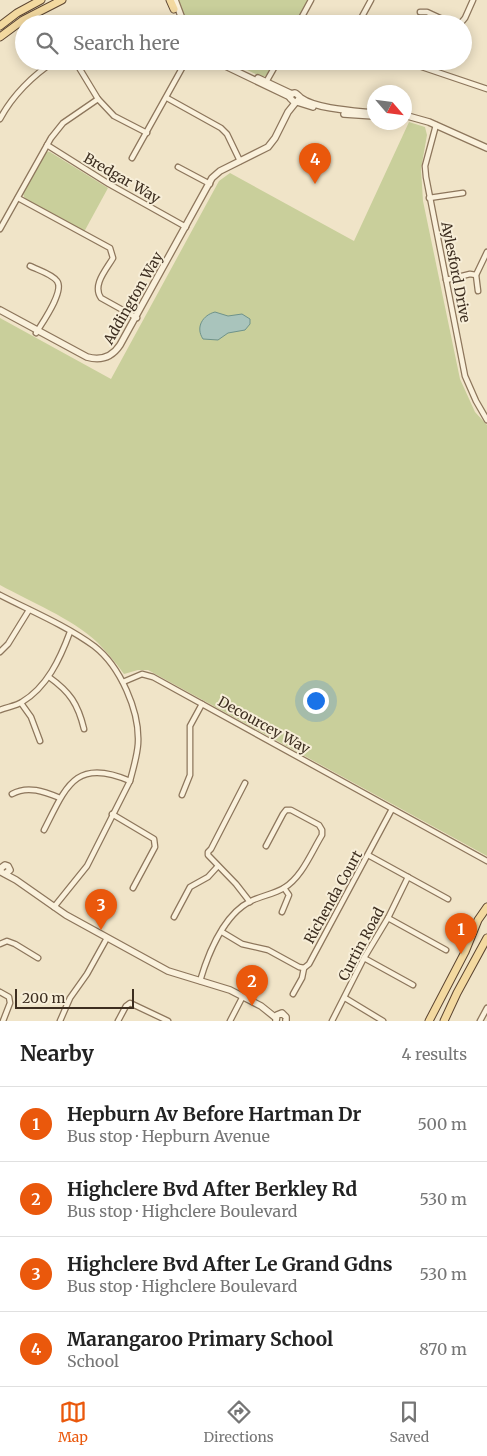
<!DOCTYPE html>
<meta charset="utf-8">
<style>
body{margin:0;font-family:Merriweather,serif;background:#f6f6f6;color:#222}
.compass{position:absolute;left:367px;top:85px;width:45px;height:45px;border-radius:50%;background:#fff;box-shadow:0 2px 12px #0003;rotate:118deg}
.scale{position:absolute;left:15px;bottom:12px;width:119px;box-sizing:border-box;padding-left:5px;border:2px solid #3d2e20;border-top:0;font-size:14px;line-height:18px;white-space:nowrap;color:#3d2e20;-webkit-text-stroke:4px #f7eed8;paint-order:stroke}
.you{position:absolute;left:315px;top:700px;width:18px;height:18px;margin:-12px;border:4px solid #fff;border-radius:50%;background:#1a73e8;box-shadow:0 0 0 8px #1a73e833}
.badge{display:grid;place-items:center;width:32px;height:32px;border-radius:50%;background:#ea580c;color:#fff;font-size:16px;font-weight:700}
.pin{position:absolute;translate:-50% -41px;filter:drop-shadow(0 1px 2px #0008)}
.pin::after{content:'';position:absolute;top:26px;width:18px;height:15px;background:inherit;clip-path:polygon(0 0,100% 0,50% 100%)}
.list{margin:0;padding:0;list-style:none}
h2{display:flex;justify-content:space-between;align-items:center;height:65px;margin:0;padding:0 20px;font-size:21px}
h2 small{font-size:16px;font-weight:400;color:#767676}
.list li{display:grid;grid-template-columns:32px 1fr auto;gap:15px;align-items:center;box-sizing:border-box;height:75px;padding:0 20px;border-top:1px solid #e0e0e0}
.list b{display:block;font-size:19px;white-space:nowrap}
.list p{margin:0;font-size:16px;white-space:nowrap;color:#767676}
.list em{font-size:16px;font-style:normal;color:#767676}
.icon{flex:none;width:28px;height:28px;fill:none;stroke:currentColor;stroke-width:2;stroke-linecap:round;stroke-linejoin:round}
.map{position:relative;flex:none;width:487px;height:1021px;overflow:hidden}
.search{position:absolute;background:#fff;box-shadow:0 2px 12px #0003;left:15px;right:15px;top:15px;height:55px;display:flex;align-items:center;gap:12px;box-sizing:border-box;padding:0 18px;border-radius:28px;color:#767676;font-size:19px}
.sheet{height:365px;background:#fff}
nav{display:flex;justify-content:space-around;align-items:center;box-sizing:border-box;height:70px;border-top:1px solid #e0e0e0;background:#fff;font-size:14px;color:#767676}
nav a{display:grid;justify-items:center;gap:2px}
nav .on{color:#ea580c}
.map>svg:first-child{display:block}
.green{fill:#c9cf9b}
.water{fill:#a9c4bc;stroke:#6f938a}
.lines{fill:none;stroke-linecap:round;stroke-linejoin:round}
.minor-casing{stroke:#8d765c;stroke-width:7}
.tertiary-casing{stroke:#8d765c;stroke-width:8}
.primary-casing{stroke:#5b4430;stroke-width:9}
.minor{stroke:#faf1dc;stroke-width:4.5}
.tertiary{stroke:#faf1dc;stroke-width:5.5}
.primary{stroke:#f3d9a0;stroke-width:7}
.labels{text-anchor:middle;stroke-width:4;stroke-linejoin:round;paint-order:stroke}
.street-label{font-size:14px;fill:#3d2e20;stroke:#f7eed8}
</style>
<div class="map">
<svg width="487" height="1021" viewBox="0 0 487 1021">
<rect width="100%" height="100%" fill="#f0e4c8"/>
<g class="green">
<polygon points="179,0 308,0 295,24 188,24 185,19"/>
<polygon points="228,61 275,61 268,75 262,77"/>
<path d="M409 122 425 127 427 135 421 169 423 201 460 379 475 412 487 425V856L148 670H138L124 674C116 663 107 652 97 642 71 618 31 602 0 585V318L111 379 219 181 230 173 354 241Z"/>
<polygon points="45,151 50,152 108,188 84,232 25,199 23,194"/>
</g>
<path class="water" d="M215 312 228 316 242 314 250 319V324L245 330 228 333 218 340 203 339C195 327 203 315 215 312Z"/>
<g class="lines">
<g class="minor-casing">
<g id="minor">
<polyline points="420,12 427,12 453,24"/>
<polyline points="298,24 311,0"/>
<polyline points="358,24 371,0"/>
<polyline points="460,24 465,18 473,0"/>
<polyline points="75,61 98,99 114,116 147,133"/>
<polyline points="367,61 419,66 487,89"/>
<polyline points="265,84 278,61"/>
<polyline points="167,98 221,128 227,134 240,161"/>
<path d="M0 119C12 96 33 75 55 61"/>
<polyline points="436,125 425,166 426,177 465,376 476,401 487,420"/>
<polyline points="47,145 109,184 186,227"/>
<polyline points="132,158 186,61"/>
<polyline points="178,167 210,184"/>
<path d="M18 198 110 248 113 258C106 270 92 285 101 298L137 318"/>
<polyline points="429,198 463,193"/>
<polyline points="0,229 51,138 63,123 98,99"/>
<path d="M30 266C38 270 52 274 57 281 65 291 42 323 36 333"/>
<polyline points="446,280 470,274 476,275"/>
<polyline points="478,291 476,275 487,252"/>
<path d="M0 595C31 611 65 625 94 646 120 666 140 711 138 744 137 757 133 769 130 781L87 866 54 907"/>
<polyline points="0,652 8,644 29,610"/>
<path d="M49 677C70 692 78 704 84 729"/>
<polyline points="123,682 142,674 153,677 487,861"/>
<polyline points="21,703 31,717 40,741"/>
<path d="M0 710C7 707 16 706 22 702 47 687 60 659 70 632"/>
<polyline points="245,783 211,849 208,852 208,855 236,884 250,902"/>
<path d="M12 794C28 785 45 792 60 798"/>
<polyline points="182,795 190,775 190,726 202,704"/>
<polyline points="112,814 154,839 155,847 133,888"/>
<path d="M44 830C66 787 75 757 130 781"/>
<polyline points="368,855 448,899"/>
<polyline points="282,912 289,895 284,888"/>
<polyline points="174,917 190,887 208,877 218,866"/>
<polyline points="388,918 446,950"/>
<polyline points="222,932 242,944 268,950 299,967 304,968"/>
<polyline points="0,944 7,941 15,944 38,958"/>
<polyline points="364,958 413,985"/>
<path d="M200 981C208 954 224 914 251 901 261 896 274 894 284 888 302 877 311 853 322 835V830L319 825 291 810H286L283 814 266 846"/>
<polyline points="0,992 9,997 10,1003 3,1021"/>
<polyline points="293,994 302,978 304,968 309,964 392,809"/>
<polyline points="345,998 383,1021"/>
<polyline points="60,1021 70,998 87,974 107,938"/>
<polyline points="118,1021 126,1006 130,1003 168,1021"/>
<polyline points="230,1021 243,996"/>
<polyline points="332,1021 364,958 388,918 408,877"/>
<polyline points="480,1021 487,1008"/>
</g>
</g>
<g class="tertiary-casing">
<g id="tertiary">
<polyline points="175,0 184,24"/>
<polyline points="215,61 290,97"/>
<polyline points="258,78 292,94"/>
<path d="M299 98 298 101 294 102 290 98 291 94 295 93C297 94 299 96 301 98 316 109 355 111 374 113"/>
<polyline points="297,102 313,107"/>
<polyline points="344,114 374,116"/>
<polyline points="404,115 429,122 487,148"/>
<path d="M0 310 87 357C101 361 112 357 120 345L212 178 220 171 268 147 275 138 288 112 296 102"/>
<polyline points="5,874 10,870 8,866 5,865 1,868 1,872 16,880 66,915 168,971 230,990 261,1006 276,1018"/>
<polyline points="276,1021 277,1015 282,1013 286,1017 286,1021"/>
</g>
</g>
<g class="primary-casing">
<g id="primary">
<polyline points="170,0 174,9"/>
<polyline points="0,26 17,13 41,0"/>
<polyline points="0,37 23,20 62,0"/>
<polyline points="429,1021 465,952 478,920 487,907"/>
<polyline points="444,1021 457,993 487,938"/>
</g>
</g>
<use href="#minor" class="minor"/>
<use href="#tertiary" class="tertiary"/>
<use href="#primary" class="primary"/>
</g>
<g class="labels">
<g class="street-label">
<text transform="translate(122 178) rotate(30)" y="5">Bredgar Way</text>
<text transform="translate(456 272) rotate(79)" y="5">Aylesford Drive</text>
<text transform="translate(133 298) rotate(-60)" y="5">Addington Way</text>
<text transform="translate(264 725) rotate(29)" y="5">Decourcey Way</text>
<text transform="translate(333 897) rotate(-61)" y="5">Richenda Court</text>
<text transform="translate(361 944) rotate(-62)" y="5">Curtin Road</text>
</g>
</g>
</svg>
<svg class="compass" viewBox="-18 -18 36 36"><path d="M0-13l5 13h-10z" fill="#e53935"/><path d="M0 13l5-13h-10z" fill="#767676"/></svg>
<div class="scale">200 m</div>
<div class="you"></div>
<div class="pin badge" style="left:461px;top:954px">1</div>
<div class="pin badge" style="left:252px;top:1006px">2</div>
<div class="pin badge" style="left:101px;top:930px">3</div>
<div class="pin badge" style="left:315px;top:184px">4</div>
<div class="search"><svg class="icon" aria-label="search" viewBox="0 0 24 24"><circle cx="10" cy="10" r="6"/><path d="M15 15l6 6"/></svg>Search here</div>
</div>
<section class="sheet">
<h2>Nearby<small>4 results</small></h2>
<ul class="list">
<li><span class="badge">1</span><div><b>Hepburn Av Before Hartman Dr</b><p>Bus stop · Hepburn Avenue</p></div><em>500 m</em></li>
<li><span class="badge">2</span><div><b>Highclere Bvd After Berkley Rd</b><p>Bus stop · Highclere Boulevard</p></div><em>530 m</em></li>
<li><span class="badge">3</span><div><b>Highclere Bvd After Le Grand Gdns</b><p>Bus stop · Highclere Boulevard</p></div><em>530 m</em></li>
<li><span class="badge">4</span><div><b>Marangaroo Primary School</b><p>School</p></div><em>870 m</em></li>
</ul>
</section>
<nav>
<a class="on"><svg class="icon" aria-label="map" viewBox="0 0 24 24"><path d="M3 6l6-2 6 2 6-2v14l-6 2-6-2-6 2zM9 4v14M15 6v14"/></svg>Map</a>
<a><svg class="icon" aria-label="directions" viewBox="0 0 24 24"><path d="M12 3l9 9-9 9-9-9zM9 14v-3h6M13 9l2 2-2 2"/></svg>Directions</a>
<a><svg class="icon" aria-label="saved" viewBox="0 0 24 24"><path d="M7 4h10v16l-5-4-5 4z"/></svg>Saved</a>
</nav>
